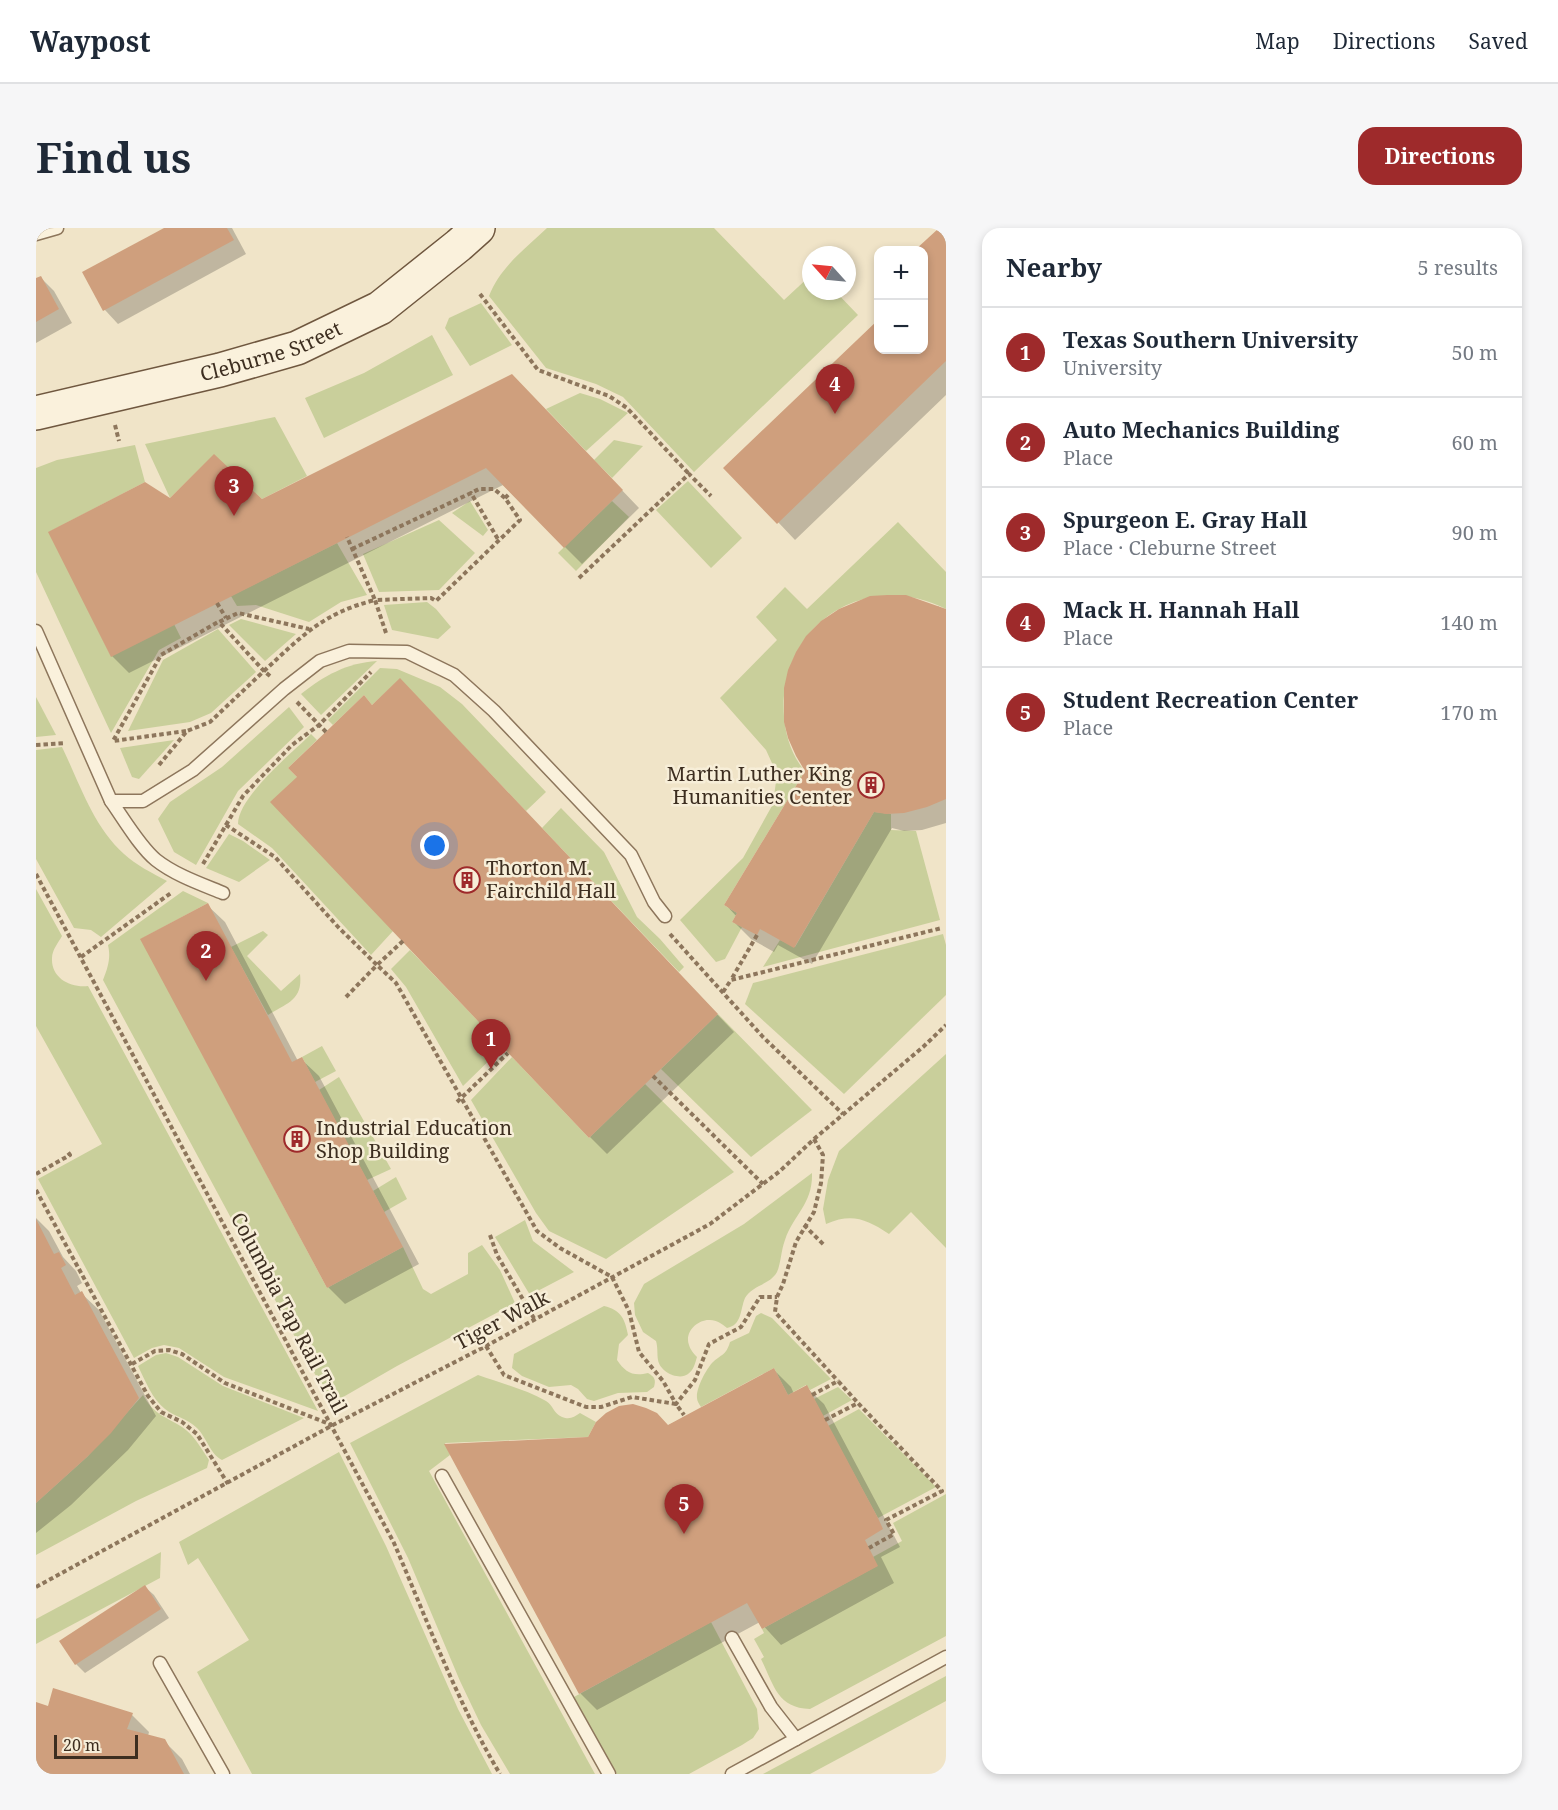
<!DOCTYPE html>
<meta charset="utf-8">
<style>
body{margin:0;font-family:"Noto Serif",serif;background:#f6f6f7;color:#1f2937}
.controls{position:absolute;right:18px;top:18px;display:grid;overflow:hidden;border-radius:12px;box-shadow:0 3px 9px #0003}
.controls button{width:54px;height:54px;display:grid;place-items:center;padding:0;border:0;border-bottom:2px solid #e0e1e3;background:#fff;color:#1f2937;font:30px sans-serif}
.compass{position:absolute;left:766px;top:18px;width:54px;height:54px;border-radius:50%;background:#fff;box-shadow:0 3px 9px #0003;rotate:297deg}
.scale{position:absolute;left:18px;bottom:15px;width:84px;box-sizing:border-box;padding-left:6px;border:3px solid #3d2e20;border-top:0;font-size:16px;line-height:21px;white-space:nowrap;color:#3d2e20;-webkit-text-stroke:4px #f7eed8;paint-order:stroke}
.you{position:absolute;left:399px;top:618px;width:21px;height:21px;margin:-15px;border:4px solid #fff;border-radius:50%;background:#1a73e8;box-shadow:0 0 0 9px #1a73e833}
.badge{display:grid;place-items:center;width:39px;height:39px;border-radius:50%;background:#9e2a2b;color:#fff;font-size:20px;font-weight:700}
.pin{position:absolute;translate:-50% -50px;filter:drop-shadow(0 2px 3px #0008)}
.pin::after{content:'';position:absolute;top:32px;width:21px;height:18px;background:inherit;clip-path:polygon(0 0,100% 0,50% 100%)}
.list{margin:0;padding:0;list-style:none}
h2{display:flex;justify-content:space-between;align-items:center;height:78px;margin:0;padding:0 24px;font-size:26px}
h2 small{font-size:20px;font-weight:400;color:#747a83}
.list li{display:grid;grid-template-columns:39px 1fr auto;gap:18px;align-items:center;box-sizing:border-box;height:90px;padding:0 24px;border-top:2px solid #e0e1e3}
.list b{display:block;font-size:22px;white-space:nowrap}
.list p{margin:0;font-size:20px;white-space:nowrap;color:#747a83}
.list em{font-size:20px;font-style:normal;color:#747a83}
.map{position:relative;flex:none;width:910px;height:1546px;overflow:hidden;border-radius:18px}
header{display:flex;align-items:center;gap:36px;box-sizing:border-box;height:84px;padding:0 30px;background:#fff;border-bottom:2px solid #e0e1e3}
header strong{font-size:28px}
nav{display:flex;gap:33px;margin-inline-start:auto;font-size:21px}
.intro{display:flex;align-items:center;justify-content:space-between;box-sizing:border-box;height:144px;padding:0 36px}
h1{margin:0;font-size:42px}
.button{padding:15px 27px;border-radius:18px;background:#9e2a2b;color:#fff;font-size:21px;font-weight:700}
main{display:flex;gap:36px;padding:0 36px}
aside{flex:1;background:#fff;border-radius:18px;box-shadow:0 3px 9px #0003}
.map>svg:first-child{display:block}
.green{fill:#c9cf9b}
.shadow{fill:#0003}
.building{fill:#cf9f7d}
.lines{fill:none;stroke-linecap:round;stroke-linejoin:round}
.service-casing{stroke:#8d765c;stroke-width:15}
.secondary-casing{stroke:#6f573f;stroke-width:36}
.path{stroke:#8d765c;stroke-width:4;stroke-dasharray:4.5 3;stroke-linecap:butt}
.service{stroke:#faf1dc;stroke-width:12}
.secondary{stroke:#faf1dc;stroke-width:33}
.labels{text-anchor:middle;stroke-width:5;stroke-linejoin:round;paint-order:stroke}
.street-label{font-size:20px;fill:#3d2e20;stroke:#f7eed8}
.poi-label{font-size:20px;fill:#3d2e20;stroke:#f7eed8;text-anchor:start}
</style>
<header>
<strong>Waypost</strong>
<nav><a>Map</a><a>Directions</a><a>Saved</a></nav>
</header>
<div class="intro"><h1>Find us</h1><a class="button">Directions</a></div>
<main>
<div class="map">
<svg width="910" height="1546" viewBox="0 0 910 1546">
<rect width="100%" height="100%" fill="#f0e4c8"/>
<g class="green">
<path d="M511 0H678L748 72 775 47V63H799L822 87 658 244 587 169 560 156 510 140 453 68C464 39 489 21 511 0Z"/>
<polygon points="445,75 476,117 434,138 409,100 413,90"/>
<polygon points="396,107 417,147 288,210 269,170 328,145"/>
<polygon points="544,165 564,171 592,185 550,223 510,181"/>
<polygon points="239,189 271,248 226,271 178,227 134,270 109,216"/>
<polygon points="578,212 607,218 576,250 558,232"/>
<polygon points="99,217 109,254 13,304 75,428 138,396 145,410 123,422 75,505 0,344 0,240 21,232"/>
<polygon points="652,253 706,310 675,340 620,282"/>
<polygon points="434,273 452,302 447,308 416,285"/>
<polygon points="576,273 593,289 540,343 522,325"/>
<polygon points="403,292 439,325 403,362 343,364 327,326"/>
<path d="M862 294 910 344V381C829 340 742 397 748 488 749 506 756 529 769 543L688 677 701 685 696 694 706 699 689 731 680 734 644 692 707 630 737 576 741 546 730 522 684 470 741 412 720 389 749 359 771 381Z"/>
<polygon points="301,315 331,367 305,374 273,394 220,377 201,378 195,368"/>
<polygon points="391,374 400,381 415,399 402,411 356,402 348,377"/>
<polygon points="205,391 260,406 229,433 193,397"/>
<polygon points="182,401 220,444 175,485 154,494 92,503 127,432"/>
<path d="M341 433 285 487 265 466C289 447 311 435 341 433Z"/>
<polygon points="344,440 361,441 404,459 426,476 510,564 490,583 364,451 336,477 328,467 297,497 292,492"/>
<polygon points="0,469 20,507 0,509"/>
<polygon points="253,479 268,499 202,563 160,637 138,624 122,591 134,574 186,539"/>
<path d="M275 506 281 512 252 540 261 549 357 703 335 727 236 620 202 596C202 569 255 526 275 506Z"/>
<polygon points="138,512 103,551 96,549 84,520"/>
<path d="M26 519C44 556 57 598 88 626 100 637 116 645 131 653L65 709 55 702 38 700 0 631V522Z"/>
<polygon points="525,580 568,624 601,689 624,711 648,739 643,744 506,600"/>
<polygon points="838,584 855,586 855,602 880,603 904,692 727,739 744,712 759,719"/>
<polygon points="193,606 207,613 234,632 203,654 170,640"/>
<path d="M0 661 26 708C22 715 16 722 16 730 15 750 34 760 52 758L282 1183 188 1149 143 1120 128 1117 116 1120 98 1130 2 951 66 916 0 798Z"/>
<path d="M147 663 172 675 105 711 291 1060 367 1019 387 1061 395 1066 432 1046V1025L446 1017 464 1042 479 1075 361 1138 295 1176 67 752C72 739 75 730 72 717Z"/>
<path d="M227 703 232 707 211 728 245 763 264 746C267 772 251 775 232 787L195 719Z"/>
<polygon points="907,706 910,717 910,767 808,866 709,776 717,755"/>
<polygon points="374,722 467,819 427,858 370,759 355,741"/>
<polygon points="682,786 776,882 715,929 625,841"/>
<polygon points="286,818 300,843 279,854 266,829"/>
<path d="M910 826V1020L875 984 853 1006C830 991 816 985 790 996L787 981 792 952 803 923Z"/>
<polygon points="476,829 553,910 609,856 698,944 570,1031 513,1003 500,985 435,872"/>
<polygon points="303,849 355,941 331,952 283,862"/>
<path d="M776 945C777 976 758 986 749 1012 745 1022 745 1035 741 1044 734 1057 716 1057 709 1070 704 1082 706 1097 691 1100 686 1096 681 1092 674 1092 662 1091 648 1104 653 1117 654 1121 658 1126 661 1129 659 1135 658 1142 652 1146 643 1153 624 1144 622 1132 621 1126 622 1120 620 1113L607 1104 599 1087 598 1075 608 1056 708 996Z"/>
<polygon points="360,949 371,971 348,984 337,963"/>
<polygon points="489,992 497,1013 538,1044 494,1067 459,1009"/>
<path d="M568 1078C585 1082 589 1091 592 1107L583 1116 581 1132C589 1144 597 1149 612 1145 619 1149 620 1152 618 1159L611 1164 582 1165 558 1173 551 1171 542 1161 535 1157 513 1159 486 1148 476 1140 478 1126Z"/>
<path d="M725 1085 736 1090 795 1151 774 1162 770 1157 752 1167 738 1140 665 1179C663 1176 661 1173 661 1170 660 1160 670 1142 676 1135 685 1126 690 1128 694 1114L713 1105 720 1088Z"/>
<path d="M130 1125 142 1129 187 1158 268 1190 186 1232C174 1226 171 1210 161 1200 151 1190 139 1189 129 1181 116 1171 109 1152 102 1138L120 1127Z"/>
<path d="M442 1147C464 1155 489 1161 510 1173 517 1177 518 1186 526 1189 534 1192 538 1189 544 1185L560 1194 552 1209 409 1215 414 1227 393 1243 559 1546H474L445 1497 424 1453 372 1330 314 1215Z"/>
<polygon points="802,1159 816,1172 787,1188 778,1171"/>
<path d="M107 1167C118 1187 129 1188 146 1199 158 1207 165 1220 173 1232L171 1240 100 1273 0 1327V1275L51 1229Z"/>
<polygon points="823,1181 900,1259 842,1290 792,1198"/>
<polygon points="303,1224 350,1318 422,1481 456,1546 216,1546 161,1444 213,1412 162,1330 152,1337 143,1314"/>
<path d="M910 1266V1408L774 1481C741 1480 738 1457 725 1431L728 1429 718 1411 728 1405 726 1401 841 1338 837 1329 866 1313 857 1295Z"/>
<polygon points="125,1324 124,1350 0,1416 0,1391"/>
<polygon points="675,1394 721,1481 723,1501 717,1510 706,1517 653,1546 581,1546 538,1469"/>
<polygon points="910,1448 910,1473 774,1546 727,1546"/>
</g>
<g class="shadow">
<polygon points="131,0 196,0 210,26 82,96 69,82 49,45"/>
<polygon points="905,0 910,0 910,167 759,312 742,294 843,122 888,122 888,22 882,22"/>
<polygon points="5,50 18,63 36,95 0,115 0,52"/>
<polygon points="493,165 603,280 546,336 467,257 93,445 76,428 134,271 225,273"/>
<polygon points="902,378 910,384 910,595 886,602 868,603 856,600 776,736 742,717 738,724 715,711 698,694 701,689 690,677"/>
<polygon points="381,470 698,804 571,926 554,909 337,478"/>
<polygon points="171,677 189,694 262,833 265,831 283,848 383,1036 309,1076 292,1059"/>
<polygon points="0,990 13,1003 27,1029 40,1043 46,1055 41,1058 45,1065 63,1082 120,1188 92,1222 35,1277 0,1305"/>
<polygon points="738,1142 755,1159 758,1166 770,1159 788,1176 864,1319 845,1329 858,1355 745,1417 724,1394 561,1482 544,1465 553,1210 631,1198"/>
<polygon points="109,1359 118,1367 133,1390 49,1445 40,1436"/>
<polygon points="0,1475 13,1480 96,1487 113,1504 112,1508 128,1513 146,1531 154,1546 0,1546"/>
</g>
<g class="building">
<polygon points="128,0 191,0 198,12 67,83 46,44"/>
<polygon points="903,0 910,0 910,133 741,296 687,240 843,91 843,122 888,122 888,22 879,22"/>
<polygon points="5,48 23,81 0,94 0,50"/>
<polygon points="476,146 587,262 528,320 450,240 75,429 12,304 109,254 134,270 178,226 226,271"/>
<polygon points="851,367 870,367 910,381 910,571 891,579 868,585 850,586 838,584 758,720 724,701 721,707 696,694 701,685 688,677 769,543 760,528 752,510 748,494 748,460 752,442 760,424 770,408 785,393 803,381 834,368"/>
<polygon points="364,450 682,786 553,910 234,574 261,549 252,540 297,497 328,467 336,477"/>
<polygon points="172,675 256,834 266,829 367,1019 291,1060 104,711"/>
<polygon points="0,991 18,1026 23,1024 30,1037 25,1040 39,1067 46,1063 103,1170 75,1205 51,1229 0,1275"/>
<polygon points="738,1140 752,1167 771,1157 842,1290 847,1301 829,1312 842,1338 726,1401 711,1375 543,1466 408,1216 552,1209 560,1194 570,1185 583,1178 597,1176 610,1180 621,1185 632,1197"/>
<polygon points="109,1357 125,1381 39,1437 23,1413"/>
<polygon points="17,1460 97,1485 91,1501 129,1511 148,1546 0,1546 0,1474 12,1478"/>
</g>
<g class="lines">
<g class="service-casing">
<g id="service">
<polyline points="0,6 21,0"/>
<polyline points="0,403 75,573 107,573 157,542 248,461 284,433 313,423 371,424 418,447 458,483 595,627 618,674 629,688"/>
<path d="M75 573C87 590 104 619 120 632 139 647 165 656 187 665"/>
<polyline points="406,1248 573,1546"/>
<polyline points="696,1410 735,1479 760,1511"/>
<polyline points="124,1435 187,1546"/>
<polyline points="696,1546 910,1429"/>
</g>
</g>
<g class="secondary-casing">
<g id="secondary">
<path id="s1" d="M0 185 184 142 261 120 344 80 423 17 442 0"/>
</g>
</g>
<g class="path">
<polyline points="444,66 502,142 573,168 591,180 653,246"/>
<polyline points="79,197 83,213"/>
<polyline points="469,270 474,265"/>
<polyline points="316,321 435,265 463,313"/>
<polyline points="543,350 653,246 675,268"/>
<polyline points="181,375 190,390"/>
<polyline points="350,405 339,372 395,370 400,373 484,292 469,270 458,261 443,261 435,265"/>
<path d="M234 448 228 443C266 408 287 385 339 372L311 309"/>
<polyline points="261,474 290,504"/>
<polyline points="150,503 77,513 125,427 182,394"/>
<polyline points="0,517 29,515"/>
<polyline points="123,537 151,503 174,494 228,443 183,394 202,385 273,401"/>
<polyline points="190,597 207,568 256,517 283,497 335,444"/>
<polyline points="167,636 190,597 239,629 303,700 341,737 309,770"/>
<path d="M0 646 358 1315C391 1392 421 1474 464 1546"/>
<polyline points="634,706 727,809 807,886"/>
<polyline points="721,707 695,752 906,700"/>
<polyline points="367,713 341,737 360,755 501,1003 524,1020 576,1049 593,1083 603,1124 627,1153 640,1176 659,1152 673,1116 705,1099 724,1069 741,1069"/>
<polyline points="45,729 135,665"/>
<polyline points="687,764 695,752"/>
<polyline points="617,848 727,956"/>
<polyline points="421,874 472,825"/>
<polyline points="778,911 787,927 785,955 778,984 760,1014 747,1056 741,1069 739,1084 802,1153"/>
<polyline points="0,946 34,927 31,923"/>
<polyline points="0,962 112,1168 125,1184 146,1194 161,1206 192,1256"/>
<polyline points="768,997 789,1018"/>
<polyline points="454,1007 461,1027 499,1092"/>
<polyline points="450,1118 468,1147 550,1179 565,1179 596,1169 640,1176 648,1187"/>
<polyline points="96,1136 119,1123 133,1122 146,1126 189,1155 296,1197"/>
<polyline points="776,1167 802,1153 822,1175"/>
<polyline points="789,1192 822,1175 906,1263 850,1292 858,1306 833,1320"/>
<polyline points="0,1359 297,1197 450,1118 674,996 744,943 778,911 887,819 910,797"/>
</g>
<use href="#service" class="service"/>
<use href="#secondary" class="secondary"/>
</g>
<defs>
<g id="building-ring" transform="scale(1.35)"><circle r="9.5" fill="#f7eed8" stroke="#9e2a2b" stroke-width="1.5"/><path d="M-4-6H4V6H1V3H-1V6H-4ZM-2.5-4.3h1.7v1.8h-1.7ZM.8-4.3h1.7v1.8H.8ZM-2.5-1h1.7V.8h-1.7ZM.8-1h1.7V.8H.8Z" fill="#9e2a2b"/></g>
</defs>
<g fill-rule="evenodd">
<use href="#building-ring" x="835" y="557"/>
<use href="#building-ring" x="431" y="652"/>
<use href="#building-ring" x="261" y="911"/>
</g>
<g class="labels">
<g class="street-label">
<text dy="7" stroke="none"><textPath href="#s1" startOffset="243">Cleburne Street</textPath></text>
<text transform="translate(253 1085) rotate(62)" y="7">Columbia Tap Rail Trail</text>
<text transform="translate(466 1092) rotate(-28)" y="7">Tiger Walk</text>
</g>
<g class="poi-label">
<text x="816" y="553" text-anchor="end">Martin Luther King<tspan x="816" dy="23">Humanities Center</tspan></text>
<text x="450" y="647">Thorton M.<tspan x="450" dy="23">Fairchild Hall</tspan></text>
<text x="280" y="907">Industrial Education<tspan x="280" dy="23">Shop Building</tspan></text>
</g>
</g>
</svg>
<div class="controls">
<button>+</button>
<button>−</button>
</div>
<svg class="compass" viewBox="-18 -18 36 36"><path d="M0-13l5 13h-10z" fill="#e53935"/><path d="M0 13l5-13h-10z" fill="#747a83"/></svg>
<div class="scale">20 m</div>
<div class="you"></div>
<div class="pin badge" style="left:455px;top:841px">1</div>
<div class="pin badge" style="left:170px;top:753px">2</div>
<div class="pin badge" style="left:198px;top:288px">3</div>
<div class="pin badge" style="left:799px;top:186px">4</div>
<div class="pin badge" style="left:648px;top:1306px">5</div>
</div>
<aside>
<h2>Nearby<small>5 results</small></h2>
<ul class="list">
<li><span class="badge">1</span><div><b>Texas Southern University</b><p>University</p></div><em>50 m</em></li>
<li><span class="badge">2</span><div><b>Auto Mechanics Building</b><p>Place</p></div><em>60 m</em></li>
<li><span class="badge">3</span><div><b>Spurgeon E. Gray Hall</b><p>Place · Cleburne Street</p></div><em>90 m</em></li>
<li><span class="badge">4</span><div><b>Mack H. Hannah Hall</b><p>Place</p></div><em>140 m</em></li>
<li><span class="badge">5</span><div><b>Student Recreation Center</b><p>Place</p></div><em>170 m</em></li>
</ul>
</aside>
</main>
